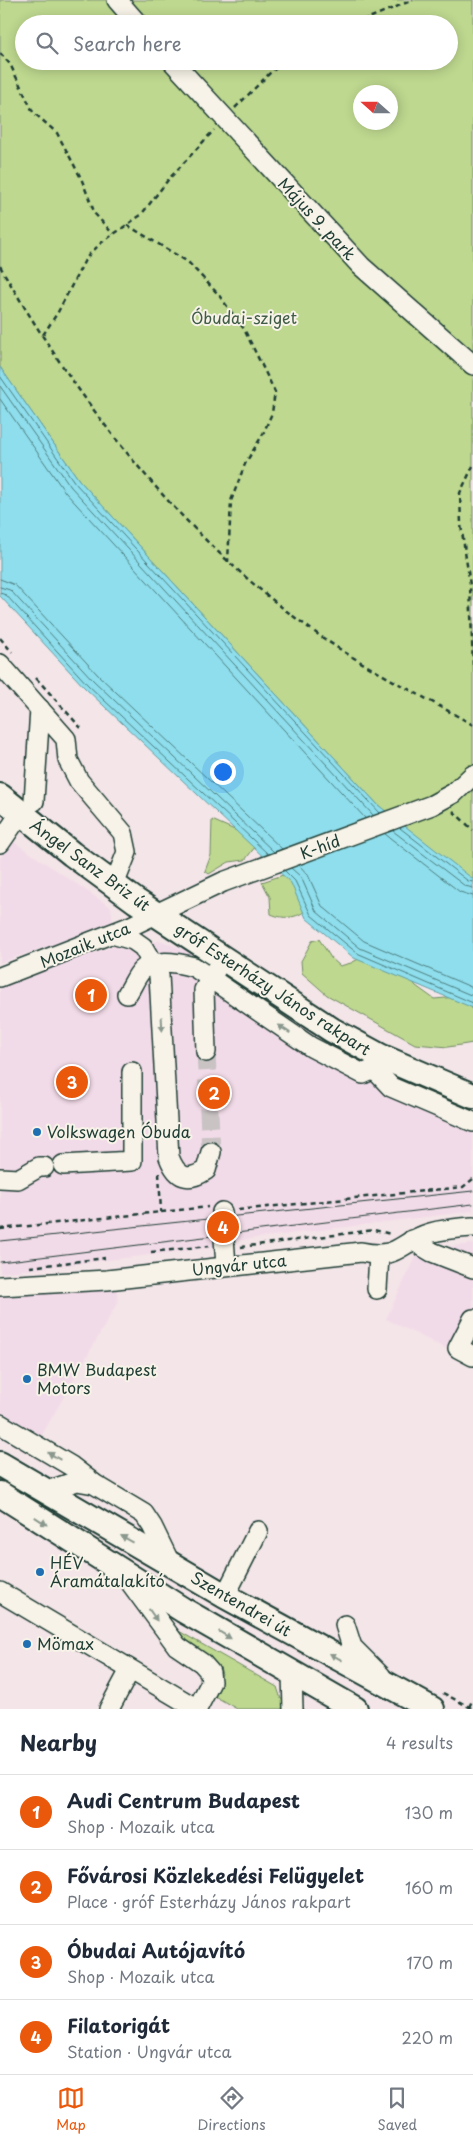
<!DOCTYPE html>
<meta charset="utf-8">
<style>
body{margin:0;font-family:"Playpen Sans",sans-serif;background:#f6f6f7;color:#1f2937}
.compass{position:absolute;left:353px;top:85px;width:45px;height:45px;border-radius:50%;background:#fff;box-shadow:0 2px 12px #0003;rotate:291deg}
.you{position:absolute;left:222px;top:771px;width:18px;height:18px;margin:-12px;border:4px solid #fff;border-radius:50%;background:#1a73e8;box-shadow:0 0 0 8px #1a73e833}
.badge{display:grid;place-items:center;width:32px;height:32px;border-radius:50%;background:#ea580c;color:#fff;font-size:16px;font-weight:700}
.pin{position:absolute;translate:-50% -50%;border:2px solid #fff;box-shadow:0 1px 5px #0006}
.list{margin:0;padding:0;list-style:none}
h2{display:flex;justify-content:space-between;align-items:center;height:65px;margin:0;padding:0 20px;font-size:21px}
h2 small{font-size:16px;font-weight:400;color:#747a83}
.list li{display:grid;grid-template-columns:32px 1fr auto;gap:15px;align-items:center;box-sizing:border-box;height:75px;padding:0 20px;border-top:1px solid #e0e1e3}
.list b{display:block;font-size:19px;white-space:nowrap}
.list p{margin:0;font-size:16px;white-space:nowrap;color:#747a83}
.list em{font-size:16px;font-style:normal;color:#747a83}
.icon{flex:none;width:28px;height:28px;fill:none;stroke:currentColor;stroke-width:2;stroke-linecap:round;stroke-linejoin:round}
.map{position:relative;flex:none;width:473px;height:1709px;overflow:hidden}
.search{position:absolute;background:#fff;box-shadow:0 2px 12px #0003;left:15px;right:15px;top:15px;height:55px;display:flex;align-items:center;gap:12px;box-sizing:border-box;padding:0 18px;border-radius:28px;color:#747a83;font-size:19px}
.sheet{height:365px;background:#fff}
nav{display:flex;justify-content:space-around;align-items:center;box-sizing:border-box;height:70px;border-top:1px solid #e0e1e3;background:#fff;font-size:14px;color:#747a83}
nav a{display:grid;justify-items:center;gap:2px}
nav .on{color:#ea580c}
.map>svg:first-child{display:block}
.built{fill:#f2dbe8}
.green{fill:#bed88f;stroke:#6e8a62;fill-rule:evenodd}
.water{fill:#8fdeed;stroke:#629ea3}
.lines{fill:none;stroke-linecap:round;stroke-linejoin:round}
.shore{stroke:#4c7d7e;stroke-width:1}
.minor-tunnel{stroke:#c9c3c4;stroke-width:19;stroke-dasharray:19 9;stroke-linecap:butt}
.minor-casing{stroke:#1f3d34;stroke-width:22}
.major-casing{stroke:#1f3d34;stroke-width:28}
.path{stroke:#1f3d34;stroke-width:2.5;stroke-dasharray:5 4;stroke-linecap:butt}
.minor{stroke:#f7f3e8;stroke-width:19}
.major{stroke:#f7f3e8;stroke-width:24}
.tram{stroke:#1f3d34;stroke-width:1}
.oneway{fill:#8b988e}
.poi-dot{fill:#1f6fb2;stroke:#f7f3e8;stroke-width:2}
.labels{text-anchor:middle;stroke-width:4;stroke-linejoin:round;paint-order:stroke}
.street-label{font-size:16px;fill:#1f3d34;stroke:#f7f3e8}
.park-label{font-size:16px;fill:#3f5c46;stroke:#f7f3e8}
.poi-label{font-size:16px;fill:#1f3d34;stroke:#f7f3e8;text-anchor:start}
</style>
<div class="map">
<svg width="473" height="1709" viewBox="0 0 473 1709">
<rect width="100%" height="100%" fill="#f4e5e8"/>
<filter id="ink" filterUnits="userSpaceOnUse"><feTurbulence type="fractalNoise" baseFrequency=".02" numOctaves="2"/><feDisplacementMap in="SourceGraphic" scale="10" xChannelSelector="R" yChannelSelector="G"/><feConvolveMatrix kernelMatrix="1 2 1 2 8 2 1 2 1" color-interpolation-filters="sRGB"/></filter>
<g filter="url(#ink)">
<g class="built">
<polygon points="11,840 111,907 113,923 0,963 0,859"/>
<polygon points="162,941 195,954 309,1030 340,1047 473,1108 473,1211 226,1242 226,1246 0,1273 0,985 117,945"/>
<polygon points="473,1244 473,1362 386,1319 417,1253 433,1248"/>
<polygon points="116,1282 118,1302 39,1440 0,1418 0,1287"/>
</g>
<g class="green">
<path d="M0 0H473V885L378 805 79 480 0 367ZM24 24H449V61H24ZM360 92H390V122H360Z"/>
<polygon points="212,820 246,835 255,847 245,860 229,862 209,874 205,871 211,855"/>
<path d="M289 873 310 907C299 918 285 920 271 914L270 897 262 882Z"/>
<polygon points="319,939 331,958 340,966 351,963 372,952 394,959 416,986 434,999 469,996 473,1013 473,1043 448,1047 415,1044 327,995 302,973 301,961 312,941"/>
<polygon points="177,1630 277,1687 281,1699 284,1700 282,1709 237,1709 211,1694 222,1674 220,1667 201,1657 173,1633"/>
</g>
<polygon class="water" points="0,367 79,480 378,805 473,879 473,1008 354,958 306,918 291,883 85,688 0,596"/>
<g class="lines">
<g class="shore">
<polyline points="0,376 75,483 380,813"/>
<polyline points="0,386 71,487 373,815"/>
<polyline points="0,399 65,492 365,818"/>
<polyline points="0,579 15,585 98,675 282,849"/>
<polyline points="0,587 10,590 93,680 274,852"/>
<polyline points="0,593 6,595 88,685 268,854"/>
<polyline points="400,828 468,881 473,882"/>
<polyline points="393,831 465,886 473,888"/>
<polyline points="385,834 460,892 473,896"/>
<polyline points="299,865 308,875 322,906 364,941 473,988"/>
<polyline points="291,868 301,877 316,911 360,948 473,996"/>
<polyline points="285,871 295,881 311,915 357,953 473,1003"/>
</g>
<polyline class="minor-tunnel" points="206,1052 211,1152"/>
<g class="minor-casing">
<g id="minor">
<polyline points="117,0 138,24"/>
<polyline points="172,61 361,266 473,365"/>
<polyline points="0,664 66,739 68,760 79,781 123,833 127,852 114,885"/>
<polyline points="34,801 40,709"/>
<polyline points="0,843 20,814"/>
<path d="M112 934 133 940 143 947 159 975 169 1157C177 1178 188 1182 206 1170L211 1152"/>
<polyline points="0,977 131,926 223,882 432,805 454,793 473,775"/>
<path d="M127 994C132 987 136 976 142 970 154 958 179 963 194 967L311 1047 363 1074 374 1069 380 1056"/>
<polyline points="206,1052 204,990 216,969"/>
<polyline points="374,1069 391,1087 473,1122"/>
<polyline points="63,1165 132,1161 132,1072"/>
<polyline points="0,1178 18,1179 39,1167 44,1167"/>
<polyline points="222,1212 226,1265"/>
<polyline points="412,1240 432,1252 473,1268"/>
<path d="M0 1286 107 1280 361 1252C400 1260 397 1243 430 1233 444 1229 459 1228 473 1227"/>
<polyline points="377,1289 379,1256"/>
<polyline points="473,1319 458,1348 473,1356"/>
<polyline points="0,1424 71,1466 93,1483"/>
<polyline points="44,1492 77,1481 94,1484 144,1514 152,1526 170,1563"/>
<polyline points="127,1578 177,1646 202,1663 210,1672 211,1682 197,1709"/>
<polyline points="0,1592 197,1709"/>
<polyline points="225,1596 258,1531"/>
<polyline points="345,1625 352,1647 381,1676"/>
<polyline points="292,1674 293,1709"/>
<polyline points="109,1709 130,1670"/>
</g>
</g>
<g class="major-casing">
<g id="major">
<polyline points="0,796 72,854 136,901 332,1030 380,1056 473,1096"/>
<polyline points="0,1464 225,1596 432,1709"/>
<polyline points="0,1494 183,1610 355,1709"/>
</g>
</g>
<g class="path">
<polyline points="354,24 413,0"/>
<polyline points="0,53 10,64 33,112 57,133 81,178 95,214 113,234"/>
<polyline points="235,108 271,72 286,61"/>
<polyline points="127,225 188,262 218,294 244,329 275,392 272,413 263,434 245,464 231,501 228,562"/>
<path d="M0 266C84 412 189 546 329 642 375 673 425 697 473 725"/>
<polyline points="43,335 58,312 86,258 101,243 141,215 168,180 214,130"/>
<polyline points="473,466 460,493 461,525 470,585 473,668"/>
<polyline points="0,638 12,652"/>
<polyline points="36,678 81,728"/>
<polyline points="453,811 473,830"/>
<polyline points="159,1173 161,1212"/>
<polyline points="238,1210 463,1187 473,1179"/>
<polyline points="0,1229 208,1207"/>
<polyline points="241,1247 374,1230 391,1234"/>
<polyline points="151,1252 209,1246"/>
<polyline points="30,1267 105,1258"/>
<polyline points="443,1693 473,1709"/>
<polyline points="469,1707 473,1699"/>
</g>
<use href="#minor" class="minor"/>
<use href="#major" class="major"/>
<g class="tram">
<polyline points="0,1241 473,1191"/>
<polyline points="0,1262 473,1204"/>
</g>
</g>
<defs><path id="oneway-solid" d="M-6-.8H1V-3.2L6.5 0L1 3.2V.8H-6Z" transform="scale(1.25)"/></defs>
<g class="oneway">
<use href="#oneway-solid" transform="translate(162 1024) rotate(87)"/>
<use href="#oneway-solid" transform="translate(284 1029) rotate(-146)"/>
<use href="#oneway-solid" transform="translate(54 1456) rotate(-149)"/>
<use href="#oneway-solid" transform="translate(41 1521) rotate(33)"/>
<use href="#oneway-solid" transform="translate(127 1539) rotate(-151)"/>
<use href="#oneway-solid" transform="translate(153 1615) rotate(55)"/>
<use href="#oneway-solid" transform="translate(225 1635) rotate(31)"/>
<use href="#oneway-solid" transform="translate(336 1657) rotate(-151)"/>
</g>
</g>
<g class="poi-dot">
<circle cx="37" cy="1132" r="5"/>
<circle cx="27" cy="1379" r="5"/>
<circle cx="40" cy="1572" r="5"/>
<circle cx="27" cy="1644" r="5"/>
</g>
<g class="labels">
<g class="street-label">
<text transform="translate(317 219) rotate(47)" y="6">Május 9. park</text>
<text transform="translate(320 847) rotate(-20)" y="6">K-híd</text>
<text transform="translate(90 865) rotate(36)" y="6">Ángel Sanz Briz út</text>
<text transform="translate(85 945) rotate(-22)" y="6">Mozaik utca</text>
<text transform="translate(273 989) rotate(33)" y="6">gróf Esterházy János rakpart</text>
<text transform="translate(239 1265) rotate(-6)" y="6">Ungvár utca</text>
<text transform="translate(241 1604) rotate(30)" y="6">Szentendrei út</text>
</g>
<g class="park-label">
<text x="244" y="324">Óbudai-sziget</text>
</g>
<g class="poi-label">
<text x="47" y="1138">Volkswagen Óbuda</text>
<text x="37" y="1376">BMW Budapest<tspan x="37" dy="18">Motors</tspan></text>
<text x="50" y="1569">HÉV<tspan x="50" dy="18">Áramátalakító</tspan></text>
<text x="37" y="1650">Mömax</text>
</g>
</g>
</svg>
<svg class="compass" viewBox="-18 -18 36 36"><path d="M0-13l5 13h-10z" fill="#e53935"/><path d="M0 13l5-13h-10z" fill="#747a83"/></svg>
<div class="you"></div>
<div class="pin badge" style="left:91px;top:995px">1</div>
<div class="pin badge" style="left:214px;top:1093px">2</div>
<div class="pin badge" style="left:72px;top:1082px">3</div>
<div class="pin badge" style="left:223px;top:1227px">4</div>
<div class="search"><svg class="icon" aria-label="search" viewBox="0 0 24 24"><circle cx="10" cy="10" r="6"/><path d="M15 15l6 6"/></svg>Search here</div>
</div>
<section class="sheet">
<h2>Nearby<small>4 results</small></h2>
<ul class="list">
<li><span class="badge">1</span><div><b>Audi Centrum Budapest</b><p>Shop · Mozaik utca</p></div><em>130 m</em></li>
<li><span class="badge">2</span><div><b>Fővárosi Közlekedési Felügyelet</b><p>Place · gróf Esterházy János rakpart</p></div><em>160 m</em></li>
<li><span class="badge">3</span><div><b>Óbudai Autójavító</b><p>Shop · Mozaik utca</p></div><em>170 m</em></li>
<li><span class="badge">4</span><div><b>Filatorigát</b><p>Station · Ungvár utca</p></div><em>220 m</em></li>
</ul>
</section>
<nav>
<a class="on"><svg class="icon" aria-label="map" viewBox="0 0 24 24"><path d="M3 6l6-2 6 2 6-2v14l-6 2-6-2-6 2zM9 4v14M15 6v14"/></svg>Map</a>
<a><svg class="icon" aria-label="directions" viewBox="0 0 24 24"><path d="M12 3l9 9-9 9-9-9zM9 14v-3h6M13 9l2 2-2 2"/></svg>Directions</a>
<a><svg class="icon" aria-label="saved" viewBox="0 0 24 24"><path d="M7 4h10v16l-5-4-5 4z"/></svg>Saved</a>
</nav>
